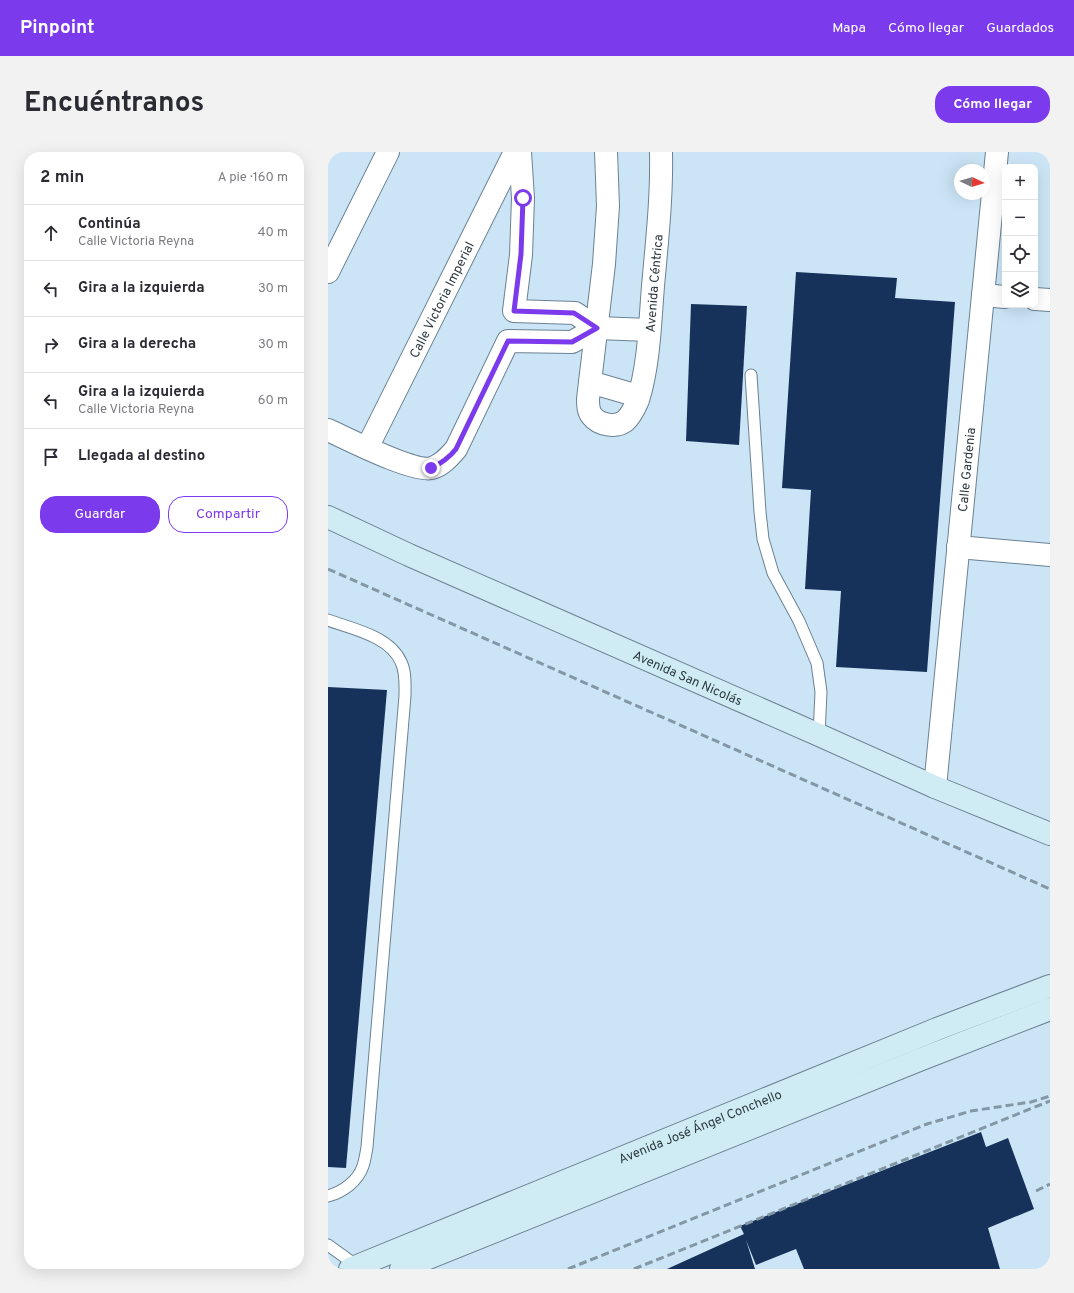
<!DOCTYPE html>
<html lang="es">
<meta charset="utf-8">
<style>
body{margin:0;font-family:Overpass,sans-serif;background:#f2f2f3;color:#2b2b33}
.controls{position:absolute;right:12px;top:12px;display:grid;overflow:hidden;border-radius:8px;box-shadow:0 4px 16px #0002}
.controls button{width:36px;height:36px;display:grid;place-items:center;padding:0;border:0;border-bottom:1px solid #e1e1e2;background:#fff;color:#2b2b33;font:20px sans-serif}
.compass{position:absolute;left:626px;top:12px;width:36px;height:36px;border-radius:50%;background:#fff;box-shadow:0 4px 16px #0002;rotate:94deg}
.stop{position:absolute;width:12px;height:12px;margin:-9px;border:3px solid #7c3aed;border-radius:50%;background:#fff}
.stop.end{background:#7c3aed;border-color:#fff;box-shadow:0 1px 4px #0008}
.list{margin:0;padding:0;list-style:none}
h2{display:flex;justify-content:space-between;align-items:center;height:52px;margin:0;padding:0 16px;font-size:17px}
h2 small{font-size:13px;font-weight:400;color:#7c7c81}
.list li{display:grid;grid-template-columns:26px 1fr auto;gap:12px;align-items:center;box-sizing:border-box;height:56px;padding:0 16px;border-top:1px solid #e1e1e2}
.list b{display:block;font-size:15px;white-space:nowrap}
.list p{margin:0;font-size:13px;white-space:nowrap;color:#7c7c81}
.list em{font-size:13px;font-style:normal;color:#7c7c81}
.actions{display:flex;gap:8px;padding:12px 16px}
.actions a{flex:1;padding:9px 0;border:1px solid #7c3aed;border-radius:16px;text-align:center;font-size:14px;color:#7c3aed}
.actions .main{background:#7c3aed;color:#fff}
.icon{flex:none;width:22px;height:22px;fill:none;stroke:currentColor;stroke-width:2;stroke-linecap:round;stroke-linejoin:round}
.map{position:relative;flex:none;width:722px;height:1117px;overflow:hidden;border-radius:16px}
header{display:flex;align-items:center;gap:24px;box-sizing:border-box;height:56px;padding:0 20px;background:#7c3aed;color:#fff}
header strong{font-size:19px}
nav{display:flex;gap:22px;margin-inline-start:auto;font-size:14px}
.intro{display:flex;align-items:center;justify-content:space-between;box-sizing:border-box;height:96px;padding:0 24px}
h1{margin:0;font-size:28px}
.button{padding:10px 18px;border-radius:16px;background:#7c3aed;color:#fff;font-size:14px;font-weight:700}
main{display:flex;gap:24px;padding:0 24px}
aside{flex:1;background:#fff;border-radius:16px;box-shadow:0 4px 16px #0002}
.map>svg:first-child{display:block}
.building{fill:#17325a}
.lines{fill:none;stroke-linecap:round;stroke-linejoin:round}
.lane-casing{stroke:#6b8293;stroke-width:13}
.street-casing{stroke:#6b8293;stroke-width:24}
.secondary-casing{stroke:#6b8293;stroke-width:24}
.lane{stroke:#fff;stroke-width:11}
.street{stroke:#fff;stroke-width:22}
.secondary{stroke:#cfecf4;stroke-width:22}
.rail{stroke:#8497a4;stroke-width:3;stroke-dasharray:8 4;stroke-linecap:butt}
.route{stroke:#7c3aed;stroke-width:5}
.labels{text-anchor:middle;stroke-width:4;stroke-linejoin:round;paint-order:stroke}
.street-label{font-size:13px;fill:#2d383f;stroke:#fff}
</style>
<header>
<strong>Pinpoint</strong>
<nav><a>Mapa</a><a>Cómo llegar</a><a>Guardados</a></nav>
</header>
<div class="intro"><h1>Encuéntranos</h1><a class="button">Cómo llegar</a></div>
<main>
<aside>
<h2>2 min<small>A pie · 160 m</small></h2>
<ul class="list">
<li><svg class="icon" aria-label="ahead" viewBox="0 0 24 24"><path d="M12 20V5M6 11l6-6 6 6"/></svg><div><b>Continúa</b><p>Calle Victoria Reyna</p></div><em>40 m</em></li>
<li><svg class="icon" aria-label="left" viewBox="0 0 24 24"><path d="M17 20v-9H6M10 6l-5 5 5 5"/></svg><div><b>Gira a la izquierda</b></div><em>30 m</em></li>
<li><svg class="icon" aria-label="right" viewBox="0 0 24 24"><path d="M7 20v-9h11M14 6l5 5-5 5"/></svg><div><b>Gira a la derecha</b></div><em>30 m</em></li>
<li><svg class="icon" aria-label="left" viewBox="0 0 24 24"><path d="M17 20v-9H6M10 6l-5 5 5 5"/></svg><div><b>Gira a la izquierda</b><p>Calle Victoria Reyna</p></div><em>60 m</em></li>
<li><svg class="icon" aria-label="arrive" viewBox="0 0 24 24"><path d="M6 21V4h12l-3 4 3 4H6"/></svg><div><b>Llegada al destino</b></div></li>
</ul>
<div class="actions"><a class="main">Guardar</a><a>Compartir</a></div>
</aside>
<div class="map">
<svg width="722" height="1117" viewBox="0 0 722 1117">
<rect width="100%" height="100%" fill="#cbe5f7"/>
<g class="building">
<polygon points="468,120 569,126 567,146 627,150 599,520 508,515 513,439 477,437 483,338 454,336"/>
<polygon points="363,152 419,154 411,293 358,289"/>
<polygon points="0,535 59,538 18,1016 0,1015"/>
<polygon points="653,980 658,995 680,986 706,1057 660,1076 672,1117 476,1117 468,1097 428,1113 418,1088 427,1117 339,1117 416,1082 412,1074"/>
</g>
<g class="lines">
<g class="lane-casing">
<g id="lane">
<polyline points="423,223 432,360 435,387 445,421 471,469 489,511 493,540 491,583"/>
<path d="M0 468C24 477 62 484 73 510 78 520 77 533 77 544L39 995C38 1001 37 1008 35 1014 30 1029 15 1040 0 1044"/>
<polyline points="0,1093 29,1114"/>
</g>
</g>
<g class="street-casing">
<g id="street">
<polyline points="192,0 195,46 193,103 186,159 247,161 269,176"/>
<path id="s1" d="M278 0 280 54 276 112 260 247C260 253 260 259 264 264 271 273 288 276 297 269 303 264 307 255 310 248 321 213 322 171 325 134 329 89 334 45 333 0"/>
<polyline points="0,120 60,0"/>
<polyline points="655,143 677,145"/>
<polyline points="707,147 722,148"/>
<polyline points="269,176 321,178"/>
<polyline points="262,230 310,244"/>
<path d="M0 278C20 287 86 321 104 316 114 313 121 305 128 297L180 189 244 190 269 176"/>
<path id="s2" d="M39 296 187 0"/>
<polyline points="630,395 722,403"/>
<path id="s3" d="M607 635 669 0"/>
</g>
</g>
<g class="secondary-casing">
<g id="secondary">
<path id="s4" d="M0 365 81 403 491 583 607 635 722 682"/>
<path id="s5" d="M22 1117 609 877 722 834"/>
<polyline points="73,1117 591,908 722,857"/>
</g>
</g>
<use href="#lane" class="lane"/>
<use href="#street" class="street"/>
<use href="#secondary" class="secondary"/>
<g class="rail">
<polyline points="0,417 722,737"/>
<polyline points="708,1039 722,1032"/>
<polyline points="240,1117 599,972 643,959 703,950 722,944"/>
<polyline points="306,1117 722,949"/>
</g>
</g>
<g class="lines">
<path class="route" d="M103 316C114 311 121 306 128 297L180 189 244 190 269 176 246 161 186 159 193 102 195 46"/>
</g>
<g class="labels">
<g class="street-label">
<text dy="5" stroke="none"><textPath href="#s1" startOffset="445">Avenida Céntrica</textPath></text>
<text dy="5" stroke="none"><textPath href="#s2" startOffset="166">Calle Victoria Imperial</textPath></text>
<text dy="5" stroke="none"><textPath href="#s3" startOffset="319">Calle Gardenia</textPath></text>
<text dy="5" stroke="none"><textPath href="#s4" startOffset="394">Avenida San Nicolás</textPath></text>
<text dy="5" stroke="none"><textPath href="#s5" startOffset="378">Avenida José Ángel Conchello</textPath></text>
</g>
</g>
</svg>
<div class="controls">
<button>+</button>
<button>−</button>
<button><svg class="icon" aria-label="locate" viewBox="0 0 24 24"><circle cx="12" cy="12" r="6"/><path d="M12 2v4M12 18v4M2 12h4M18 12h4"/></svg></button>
<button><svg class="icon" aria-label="layers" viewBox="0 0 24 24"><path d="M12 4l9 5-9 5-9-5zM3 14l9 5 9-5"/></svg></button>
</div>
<svg class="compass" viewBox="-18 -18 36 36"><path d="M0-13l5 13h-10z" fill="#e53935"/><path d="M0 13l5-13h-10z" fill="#7c7c81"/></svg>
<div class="stop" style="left:195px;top:46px"></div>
<div class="stop end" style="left:103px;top:316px"></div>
</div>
</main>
